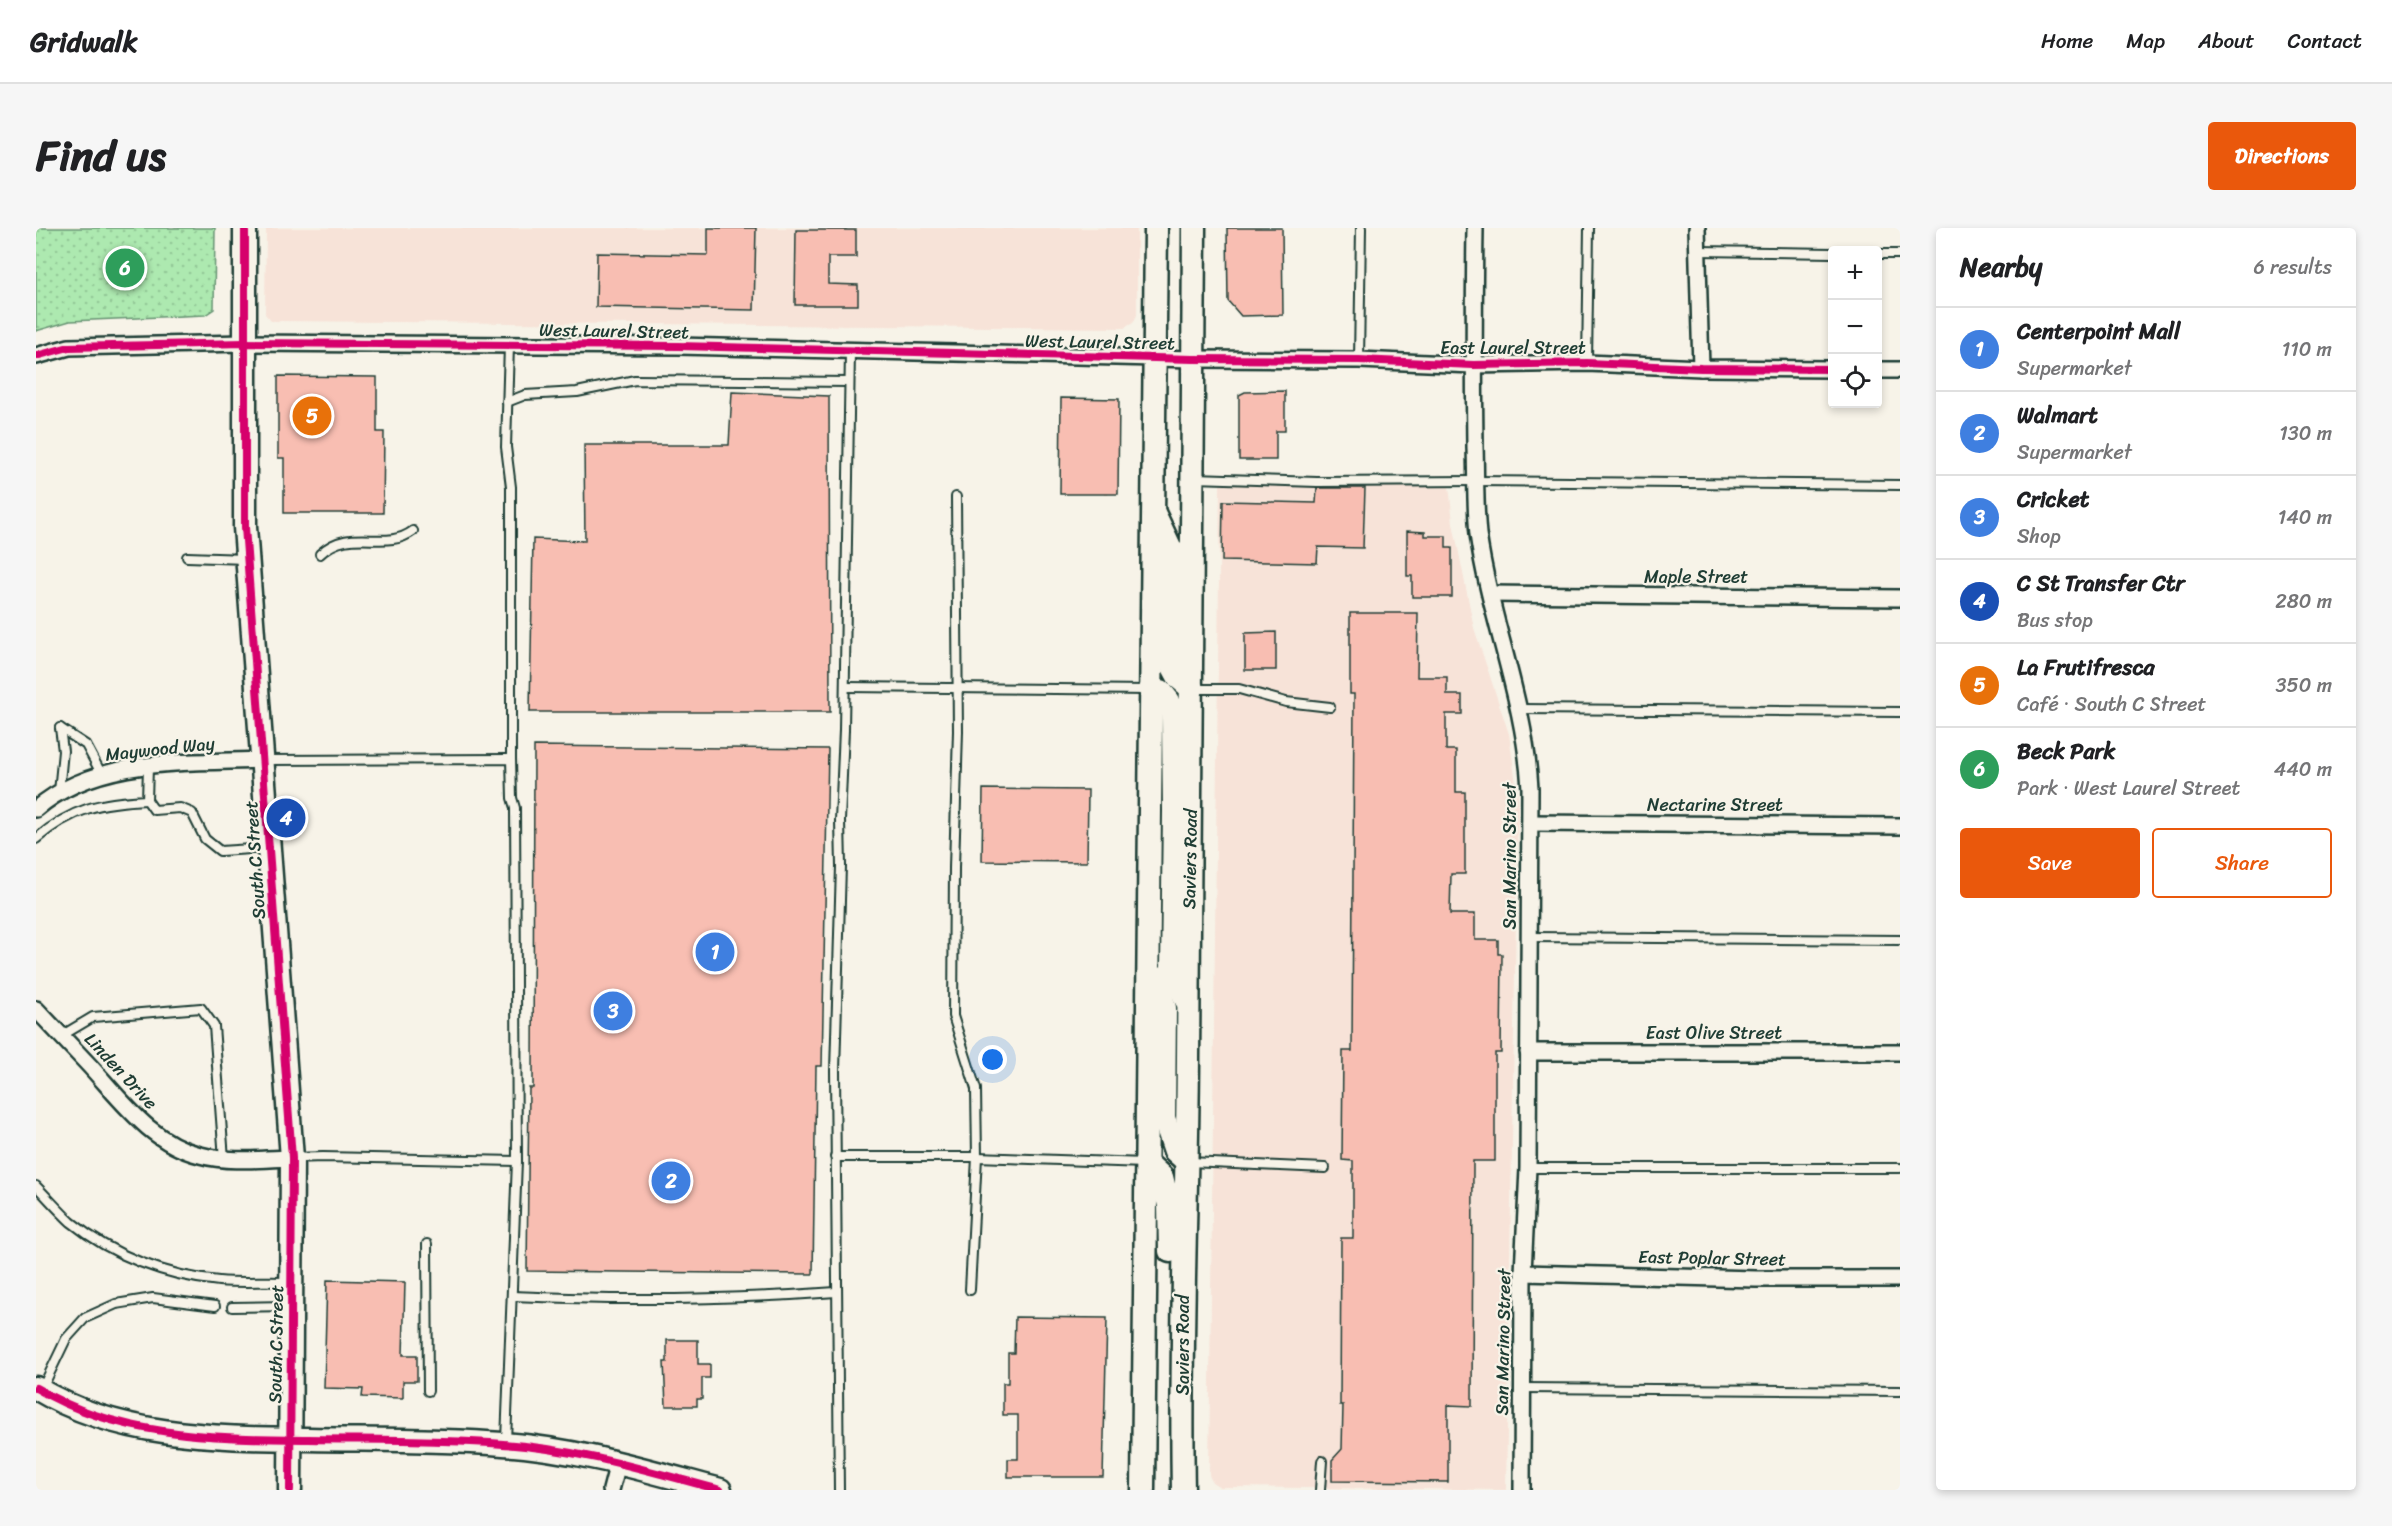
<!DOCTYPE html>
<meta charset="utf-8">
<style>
body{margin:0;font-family:Sriracha,sans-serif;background:#f6f6f6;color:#202124}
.controls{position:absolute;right:18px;top:18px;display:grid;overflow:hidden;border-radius:6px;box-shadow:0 3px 9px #0003}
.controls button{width:54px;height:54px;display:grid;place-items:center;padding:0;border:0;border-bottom:2px solid #e0e0e0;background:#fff;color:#202124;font:30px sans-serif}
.you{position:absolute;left:957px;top:832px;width:21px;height:21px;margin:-15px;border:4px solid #fff;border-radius:50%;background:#1a73e8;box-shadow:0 0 0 9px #1a73e833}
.badge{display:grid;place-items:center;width:39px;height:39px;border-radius:50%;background:#ea580c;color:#fff;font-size:20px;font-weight:700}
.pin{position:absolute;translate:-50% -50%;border:3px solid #fff;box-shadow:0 2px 6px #0006}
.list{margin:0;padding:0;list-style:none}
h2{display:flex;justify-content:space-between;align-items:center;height:78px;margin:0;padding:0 24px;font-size:26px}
h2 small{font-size:20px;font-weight:400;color:#757577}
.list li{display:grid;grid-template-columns:39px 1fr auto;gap:18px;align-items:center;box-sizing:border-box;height:84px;padding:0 24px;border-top:2px solid #e0e0e0}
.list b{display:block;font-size:22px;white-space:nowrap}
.list p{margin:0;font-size:20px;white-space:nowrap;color:#757577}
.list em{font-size:20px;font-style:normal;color:#757577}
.actions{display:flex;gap:12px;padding:18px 24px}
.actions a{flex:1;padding:14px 0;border:2px solid #ea580c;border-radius:6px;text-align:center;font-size:21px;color:#ea580c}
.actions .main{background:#ea580c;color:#fff}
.icon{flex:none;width:33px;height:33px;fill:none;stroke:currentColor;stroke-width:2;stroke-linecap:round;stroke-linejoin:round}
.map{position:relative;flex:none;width:1864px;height:1262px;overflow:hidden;border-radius:6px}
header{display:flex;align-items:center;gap:36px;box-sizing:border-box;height:84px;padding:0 30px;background:#fff;border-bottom:2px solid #e0e0e0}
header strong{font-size:28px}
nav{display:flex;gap:33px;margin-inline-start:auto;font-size:21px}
.intro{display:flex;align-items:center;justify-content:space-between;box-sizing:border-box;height:144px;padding:0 36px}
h1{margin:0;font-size:42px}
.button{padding:15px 27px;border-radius:6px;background:#ea580c;color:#fff;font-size:21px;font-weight:700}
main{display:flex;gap:36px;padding:0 36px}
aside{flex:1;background:#fff;border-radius:6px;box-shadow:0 3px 9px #0003}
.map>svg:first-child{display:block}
.built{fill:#f7e3d8}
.grass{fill:url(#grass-dots);stroke:#669372;stroke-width:1.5}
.building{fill:#f8beb2;stroke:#1f3d34;stroke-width:1.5}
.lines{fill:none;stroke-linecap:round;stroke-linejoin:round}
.lane-casing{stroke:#1f3d34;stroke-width:12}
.street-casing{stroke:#1f3d34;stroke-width:20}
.secondary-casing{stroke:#1f3d34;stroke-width:27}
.lane{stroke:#f7f3e8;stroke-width:8}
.street{stroke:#f7f3e8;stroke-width:15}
.secondary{stroke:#f7f3e8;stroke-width:22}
.cycleway-casing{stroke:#f7f3e8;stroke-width:11}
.cycleway{stroke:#d6006c;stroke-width:8}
.labels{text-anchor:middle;stroke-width:4.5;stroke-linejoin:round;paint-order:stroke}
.street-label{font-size:18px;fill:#1f3d34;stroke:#f7f3e8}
</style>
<header>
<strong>Gridwalk</strong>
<nav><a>Home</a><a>Map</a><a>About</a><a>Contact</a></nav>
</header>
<div class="intro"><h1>Find us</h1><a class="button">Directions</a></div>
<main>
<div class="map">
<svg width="1864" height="1262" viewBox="0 0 1864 1262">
<defs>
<pattern id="grass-dots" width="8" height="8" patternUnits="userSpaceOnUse" patternTransform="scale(1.5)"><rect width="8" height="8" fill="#ade9b0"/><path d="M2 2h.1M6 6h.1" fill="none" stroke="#94c998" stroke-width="1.8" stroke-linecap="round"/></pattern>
</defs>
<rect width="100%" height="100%" fill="#f7f3e8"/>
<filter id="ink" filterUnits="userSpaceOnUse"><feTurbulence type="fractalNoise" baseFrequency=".0167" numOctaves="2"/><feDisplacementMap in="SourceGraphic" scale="12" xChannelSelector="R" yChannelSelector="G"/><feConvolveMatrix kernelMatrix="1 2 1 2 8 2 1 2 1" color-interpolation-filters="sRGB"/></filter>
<g filter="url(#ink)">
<g class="built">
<polygon points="230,0 1101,0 1101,87 1097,95 1088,100 235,93 229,86"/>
<polygon points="1329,256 1413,257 1417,295 1438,400 1473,506 1482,570 1470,1262 1184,1259 1176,1254 1173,1247 1184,257"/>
</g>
<polygon class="grass" points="0,0 179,0 178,81 169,87 34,93 0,103"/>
<g class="building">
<polygon points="672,0 720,0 718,82 560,79 561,25 672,27"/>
<polygon points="1191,0 1246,0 1247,87 1205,88 1192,73"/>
<polygon points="760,2 820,2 820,29 792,29 792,56 822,57 822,77 759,77"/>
<polygon points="242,148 341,149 341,204 348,204 347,285 248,285 248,230 242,230"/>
<polygon points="1249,163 1249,203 1240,203 1240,232 1203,232 1203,167 1209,164"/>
<polygon points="696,164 793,168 794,484 494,484 497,311 549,313 548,217 693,217"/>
<polygon points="1025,170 1083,171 1082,266 1024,266"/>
<polygon points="1281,260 1329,260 1327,320 1282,319 1281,335 1186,333 1187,273 1280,275"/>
<polygon points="1371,303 1389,304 1389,308 1410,308 1410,320 1416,320 1416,369 1376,369 1376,348 1371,348"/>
<polygon points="1314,385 1382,385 1381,449 1411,449 1411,467 1426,467 1426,486 1410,486 1410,522 1420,522 1420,564 1429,564 1429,646 1415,646 1414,686 1439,686 1439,712 1462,712 1462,726 1466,726 1465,825 1459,825 1459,933 1437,933 1436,1178 1412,1177 1412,1254 1296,1253 1296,1232 1306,1221 1307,1177 1304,1177 1305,1010 1317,1010 1317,933 1306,932 1307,823 1316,823 1318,466 1314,466"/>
<polygon points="1240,404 1240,442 1209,442 1209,405"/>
<polygon points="498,518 792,521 786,838 780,838 777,1046 491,1043 493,860 497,860"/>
<polygon points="947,561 1052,562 1051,634 946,633"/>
<polygon points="291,1052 369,1054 367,1127 381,1127 381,1153 367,1153 367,1170 326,1169 327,1161 288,1160"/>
<polygon points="979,1089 1071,1090 1067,1249 972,1249 972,1231 982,1231 982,1187 967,1187 967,1155 972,1155 972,1125 978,1125"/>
<polygon points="631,1112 662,1112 662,1136 674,1136 674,1150 666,1150 666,1171 661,1171 661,1178 630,1178 628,1134 631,1134"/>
</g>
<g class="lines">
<g class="lane-casing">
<g id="lane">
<polyline points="1662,23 1796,25"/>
<polyline points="1842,26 1864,26"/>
<polyline points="473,117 470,219 475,259 475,531"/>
<polyline points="1323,132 1325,0"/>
<polyline points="1551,135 1553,0"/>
<polyline points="471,174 489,167 541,164 599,152 813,154"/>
<polyline points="1159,250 1281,254 1440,253 1864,257"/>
<polyline points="920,269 922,503 918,640 917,788 940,861 941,929 934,1062"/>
<path d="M284 326C315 297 349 324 377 303"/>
<polyline points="151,329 210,331"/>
<polyline points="809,459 1113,462"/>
<polyline points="1158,461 1203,461 1250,474 1294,479"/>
<polyline points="1484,481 1864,484"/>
<polyline points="24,500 50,517 66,547"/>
<polyline points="228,532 475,531 476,570 479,580 481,933 287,929 257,930"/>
<polyline points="23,564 27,523 24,500"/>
<polyline points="111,572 118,582 144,580 156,585 169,611 184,623 232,620"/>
<path d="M0 611C36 580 65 574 111 572L112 539"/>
<polyline points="1493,709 1864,712"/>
<polyline points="25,808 57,789 165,780 178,798 188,931"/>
<polyline points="799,929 941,929 1109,935"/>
<polyline points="1153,934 1289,940"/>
<polyline points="1492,940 1864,940"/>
<path d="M0 958C12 970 23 983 35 994 77 1028 130 1048 183 1053 206 1055 229 1053 252 1054"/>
<polyline points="391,1016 392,1163"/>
<path d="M476 1068C583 1073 693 1072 800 1064"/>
<polyline points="196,1079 251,1078"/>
<polyline points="1486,1160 1864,1163"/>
<polyline points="6,1161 30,1111 49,1090 80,1076 117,1070 179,1078"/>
<polyline points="470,1213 481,933"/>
<polyline points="803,1262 799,843 805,638 804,593 808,502 814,123"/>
<polyline points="1284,1262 1286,1233"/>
</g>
</g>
<g class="street-casing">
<g id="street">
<path d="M1439 0C1438 73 1438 146 1439 219 1440 247 1439 277 1442 306 1454 391 1489 472 1494 560L1492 940 1487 1045 1486 1262"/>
<polyline points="1661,0 1665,140"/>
<polyline points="0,128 33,119 208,115 642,118 1157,131 1323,132 1437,137 1551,135 1665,140 1796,141"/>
<polyline points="1842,142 1864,142"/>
<polyline points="1455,366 1864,370"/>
<path d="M0 581C60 529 151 535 226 532"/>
<polyline points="1494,595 1864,598"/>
<path d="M0 781C17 799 34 817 51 835 84 870 114 915 164 927 193 935 226 931 256 930"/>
<polyline points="1492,824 1864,824"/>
<polyline points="1487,1045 1720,1051 1864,1051"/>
<polyline points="575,1262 582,1235"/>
</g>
</g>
<g class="secondary-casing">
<g id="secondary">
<polyline points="209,0 209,299 256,930 254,1262"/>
<polyline points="1118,285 1135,321 1134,419 1136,437 1143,450 1156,461"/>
<polyline points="1114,462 1125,463 1133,473 1137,488 1138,583 1136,742 1150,772"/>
<polyline points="1119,748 1129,780 1128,890 1139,923 1151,934"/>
<polyline points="1111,935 1126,949 1133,977 1134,1023"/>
<path d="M0 1160C83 1210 179 1210 273 1211 338 1212 403 1211 467 1216 541 1221 613 1243 684 1262"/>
<polyline points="1107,1262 1120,0"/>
<path d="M1147 1262C1144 1118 1151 975 1152 831 1155 554 1156 277 1158 0"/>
</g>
</g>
<use href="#lane" class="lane"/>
<use href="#street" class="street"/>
<use href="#secondary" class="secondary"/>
<g class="cycleway-casing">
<g id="cycleway">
<polyline points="209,0 209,299 256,930 254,1262"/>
<polyline points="0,128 33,119 208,115 642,118 1157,131 1323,132 1437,137 1551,135 1665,140 1796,141"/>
<path d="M0 1160C83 1210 179 1210 273 1211 338 1212 403 1211 467 1216 541 1221 613 1243 684 1262"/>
</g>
</g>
<use href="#cycleway" class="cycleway"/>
</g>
</g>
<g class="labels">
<g class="street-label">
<text transform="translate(578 103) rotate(1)" y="6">West Laurel Street</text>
<text transform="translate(1064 114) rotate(1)" y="6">West Laurel Street</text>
<text x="1477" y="126">East Laurel Street</text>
<text x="1660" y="355">Maple Street</text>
<text transform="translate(124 521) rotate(-6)" y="6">Maywood Way</text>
<text x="1679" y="583">Nectarine Street</text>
<text transform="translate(1474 628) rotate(-90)" y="6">San Marino Street</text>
<text transform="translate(1154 631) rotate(-89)" y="6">Saviers Road</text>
<text transform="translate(219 632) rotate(-94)" y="6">South C Street</text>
<text x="1678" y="811">East Olive Street</text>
<text transform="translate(85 843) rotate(47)" y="6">Linden Drive</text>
<text transform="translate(1676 1030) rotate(1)" y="6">East Poplar Street</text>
<text transform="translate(1467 1114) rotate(-89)" y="6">San Marino Street</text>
<text transform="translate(240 1116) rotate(-89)" y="6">South C Street</text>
<text transform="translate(1147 1117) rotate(-90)" y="6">Saviers Road</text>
</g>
</g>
</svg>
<div class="controls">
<button>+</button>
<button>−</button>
<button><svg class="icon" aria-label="locate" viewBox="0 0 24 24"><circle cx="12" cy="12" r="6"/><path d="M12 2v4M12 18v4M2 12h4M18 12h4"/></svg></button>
</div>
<div class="you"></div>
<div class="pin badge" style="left:679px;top:724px;background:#3f7fe0">1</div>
<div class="pin badge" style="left:635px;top:953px;background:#3f7fe0">2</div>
<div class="pin badge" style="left:577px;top:783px;background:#3f7fe0">3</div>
<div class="pin badge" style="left:250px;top:590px;background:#1a4fb4">4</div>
<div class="pin badge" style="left:276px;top:188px;background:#e8710a">5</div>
<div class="pin badge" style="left:89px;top:40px;background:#2e9e5b">6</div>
</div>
<aside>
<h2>Nearby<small>6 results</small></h2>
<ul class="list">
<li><span class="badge" style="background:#3f7fe0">1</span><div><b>Centerpoint Mall</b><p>Supermarket</p></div><em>110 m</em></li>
<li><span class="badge" style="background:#3f7fe0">2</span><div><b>Walmart</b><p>Supermarket</p></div><em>130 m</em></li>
<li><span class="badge" style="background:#3f7fe0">3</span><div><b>Cricket</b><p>Shop</p></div><em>140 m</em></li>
<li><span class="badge" style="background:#1a4fb4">4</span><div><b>C St Transfer Ctr</b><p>Bus stop</p></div><em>280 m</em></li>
<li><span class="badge" style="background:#e8710a">5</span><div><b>La Frutifresca</b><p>Café · South C Street</p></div><em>350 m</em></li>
<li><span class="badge" style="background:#2e9e5b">6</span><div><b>Beck Park</b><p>Park · West Laurel Street</p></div><em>440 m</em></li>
</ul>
<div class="actions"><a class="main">Save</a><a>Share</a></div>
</aside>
</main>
